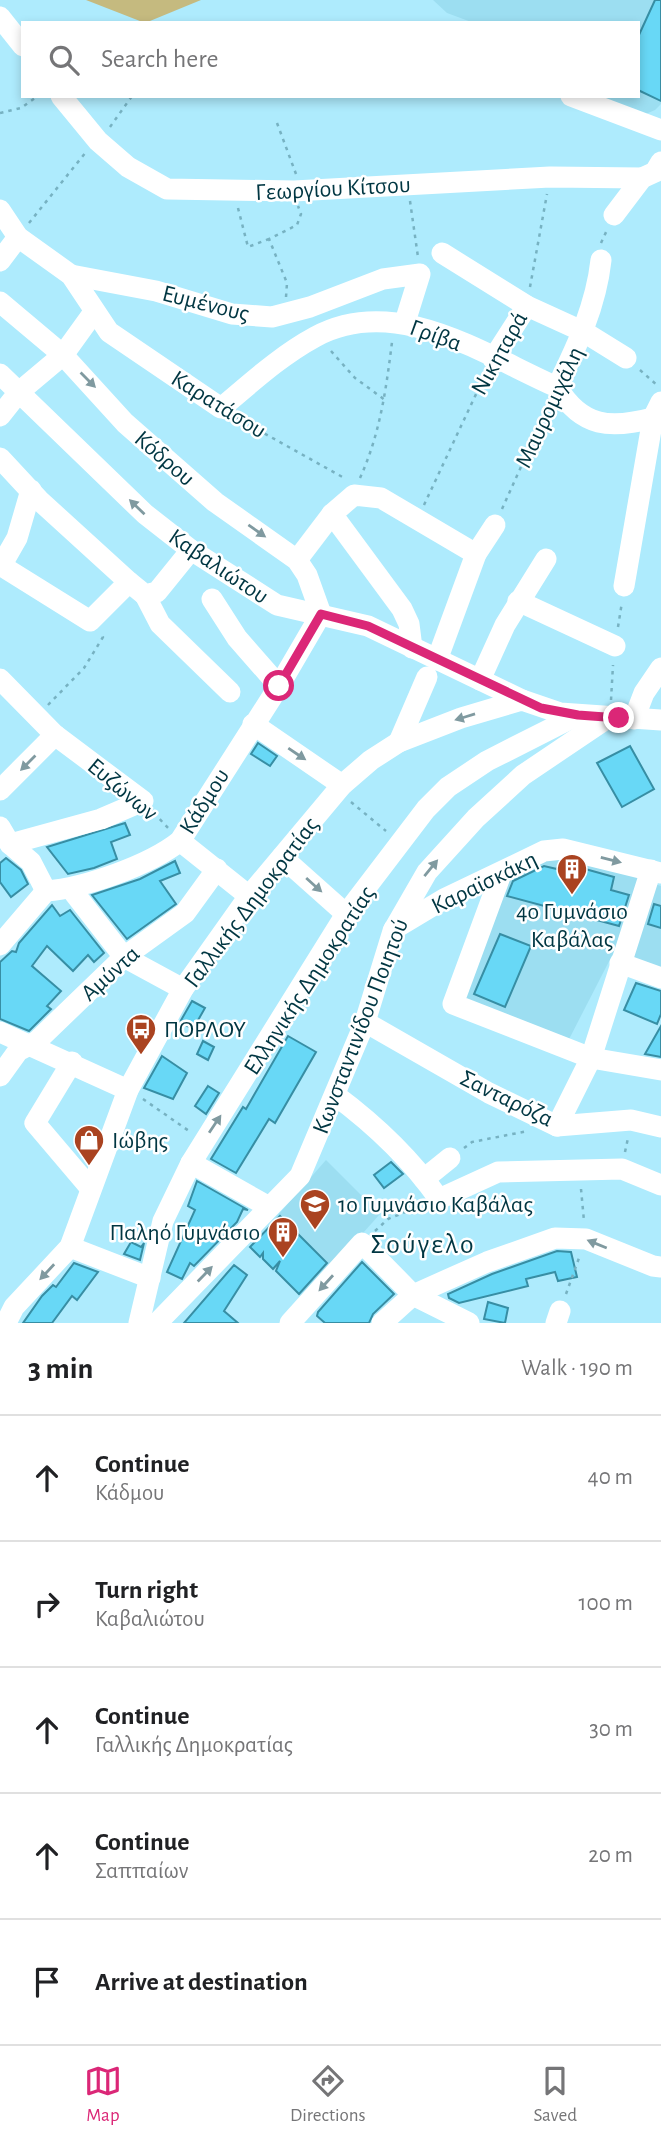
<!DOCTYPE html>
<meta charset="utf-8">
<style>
body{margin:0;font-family:"Alegreya Sans",sans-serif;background:#f6f6f6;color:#202124}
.stop{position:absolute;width:21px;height:21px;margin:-16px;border:5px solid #db2777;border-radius:50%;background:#fff}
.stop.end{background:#db2777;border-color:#fff;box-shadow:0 2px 7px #0008}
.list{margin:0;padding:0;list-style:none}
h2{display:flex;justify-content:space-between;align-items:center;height:91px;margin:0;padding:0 28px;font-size:30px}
h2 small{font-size:23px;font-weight:400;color:#757577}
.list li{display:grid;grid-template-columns:46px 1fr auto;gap:21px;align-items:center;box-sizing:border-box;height:126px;padding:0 28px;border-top:2px solid #e0e0e0}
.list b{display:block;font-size:26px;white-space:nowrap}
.list p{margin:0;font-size:23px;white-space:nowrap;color:#757577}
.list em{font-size:23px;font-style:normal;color:#757577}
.icon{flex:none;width:38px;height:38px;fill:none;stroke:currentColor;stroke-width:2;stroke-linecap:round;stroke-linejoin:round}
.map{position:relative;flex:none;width:661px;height:1323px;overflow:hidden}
.search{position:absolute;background:#fff;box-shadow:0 4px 10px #0003;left:21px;right:21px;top:21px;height:77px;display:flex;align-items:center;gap:18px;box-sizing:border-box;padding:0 24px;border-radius:0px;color:#757577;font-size:26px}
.sheet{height:721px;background:#fff}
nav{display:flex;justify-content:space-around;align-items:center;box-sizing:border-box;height:98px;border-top:2px solid #e0e0e0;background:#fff;font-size:19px;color:#757577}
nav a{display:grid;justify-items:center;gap:4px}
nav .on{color:#db2777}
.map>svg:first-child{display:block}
.built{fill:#9cdef1}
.green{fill:#c5ba7f}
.building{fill:#68d8f6;stroke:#378ea4;stroke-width:2}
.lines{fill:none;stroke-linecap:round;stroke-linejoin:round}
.path{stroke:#77b2c2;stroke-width:2.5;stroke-dasharray:3.5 5;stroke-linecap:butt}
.minor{stroke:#fff;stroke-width:21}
.oneway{fill:#809aa0}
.route{stroke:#db2777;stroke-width:9}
.labels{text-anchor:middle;stroke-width:5;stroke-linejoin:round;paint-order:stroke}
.street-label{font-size:24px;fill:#003642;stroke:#fff}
.poi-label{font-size:24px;fill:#003642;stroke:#fff;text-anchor:start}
.quarter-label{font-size:28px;letter-spacing:2px;fill:#003642;stroke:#fff}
</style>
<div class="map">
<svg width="661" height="1323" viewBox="0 0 661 1323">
<rect width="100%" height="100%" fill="#aeebfd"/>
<g class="built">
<polygon points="433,0 661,0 661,104 655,110 641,116 591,96 638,96 638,23 474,23 447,13"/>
<polygon points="547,855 645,879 620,940 565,1047 456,1006 503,877"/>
<polygon points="648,882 661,886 661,974 623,960"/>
<polygon points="326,1160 380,1214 304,1299 250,1247"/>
</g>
<polygon class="green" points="86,0 201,0 145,23"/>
<g class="building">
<polygon points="655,0 661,0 661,101 638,90 638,37"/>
<polygon points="258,743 277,756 270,766 251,754"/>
<polygon points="630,746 654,789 622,807 597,763"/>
<polygon points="125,823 130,835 111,842 117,859 94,868 68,874 47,847"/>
<polygon points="6,858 21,870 28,884 11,897 0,882 0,863"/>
<polygon points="175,861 180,873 160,881 176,904 127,939 92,895 140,879"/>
<polygon points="560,862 614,877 611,890 629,895 619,926 507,896 513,881 544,866 557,869"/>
<polygon points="654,904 661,906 661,928 648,924"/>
<polygon points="52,905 60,916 70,910 104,953 94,962 88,955 73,971 47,946 32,966 61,991 47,1006 51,1009 29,1031 0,1019 0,962 12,951 16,952 19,943"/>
<polygon points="500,934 531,946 505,1007 474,994"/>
<polygon points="636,983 661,991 661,1014 657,1024 624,1010"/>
<polygon points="192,1001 205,1008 193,1029 180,1022"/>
<polygon points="661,1026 661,1057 645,1054"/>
<polygon points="288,1036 316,1052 275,1123 269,1119 236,1173 211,1159 243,1107 246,1109"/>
<polygon points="203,1041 214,1047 208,1060 197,1054"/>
<polygon points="162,1056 187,1073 173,1099 144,1088"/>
<polygon points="208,1086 219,1093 206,1114 195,1106"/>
<polygon points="391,1162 403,1174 384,1188 374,1175"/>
<polygon points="197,1181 248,1210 243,1209 237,1222 194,1266 190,1263 182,1279 167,1272 195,1210 188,1206"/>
<polygon points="280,1216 327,1263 299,1294 276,1271 280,1261 273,1269 263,1259 263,1253 260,1257 250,1247"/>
<polygon points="131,1242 141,1247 144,1243 140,1260 124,1254"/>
<polygon points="557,1251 571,1252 577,1277 558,1281 555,1272 526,1279 528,1286 459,1303 449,1298 448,1294 492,1274"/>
<polygon points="362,1262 394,1294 373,1314 369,1323 325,1323 317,1316 318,1312"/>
<polygon points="74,1263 98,1272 77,1300 72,1296 52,1323 23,1323 42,1296 53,1285 56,1287"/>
<polygon points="234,1265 247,1275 224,1311 238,1323 184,1323"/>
<polygon points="488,1302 508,1308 505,1323 484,1319"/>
</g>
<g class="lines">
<g class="path">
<polyline points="0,113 21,108 38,96"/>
<polyline points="277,123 296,174"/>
<polyline points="110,127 132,96"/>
<polyline points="410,201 418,257"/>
<polyline points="238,208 248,247 269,239"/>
<polyline points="29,223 86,152"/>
<polyline points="601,243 607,230"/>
<polyline points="530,287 547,194"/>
<polyline points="286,297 287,283 269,239 297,225 301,214 298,206"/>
<polyline points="331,351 355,378 385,400"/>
<polyline points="640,370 658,386"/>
<polyline points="235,417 346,479"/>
<path d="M360 478C380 434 386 390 392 342"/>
<polyline points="424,505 485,375"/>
<polyline points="502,509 548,407"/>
<polyline points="618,627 622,602"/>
<polyline points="611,700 613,665"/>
<polyline points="48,705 84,668 103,637 101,634"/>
<polyline points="351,802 386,831"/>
<polyline points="154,813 169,829"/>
<polyline points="143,1099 189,1131"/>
<polyline points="464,1148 472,1142 528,1131"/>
<polyline points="625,1152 628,1138"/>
<polyline points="581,1189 584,1221"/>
<polyline points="375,1231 388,1219 420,1206"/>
<polyline points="566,1294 579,1258"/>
</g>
<g class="minor">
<polyline points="0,17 23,46"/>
<polyline points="61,96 98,141 128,167 167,189 294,191 550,177 642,178"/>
<polyline points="571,96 661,130"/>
<path d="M0 210 18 237 71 275 109 332 221 408C251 383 280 356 315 337 396 293 484 355 557 387 582 428 611 429 653 418"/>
<polyline points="614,215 642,178 655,172 661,162"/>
<polyline points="442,253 527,306 584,332 626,358"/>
<polyline points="0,261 18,237"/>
<polyline points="71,275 156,291 232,314 272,317 310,307 383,279 420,274 405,322"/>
<path d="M0 302 63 355 125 423 215 502 297 560 307 575 321 614 279 686 180 841C150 865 85 888 46 891L0 945"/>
<polyline points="493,359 527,306"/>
<polyline points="0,374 145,514 191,550 277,605 368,626 522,700"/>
<path d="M557 387C577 346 596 306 601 260"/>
<polyline points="0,416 19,392 63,355 94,312"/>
<polyline points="0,458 39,500 129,582"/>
<polyline points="332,514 402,609 409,624 412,648"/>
<polyline points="297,560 332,514 354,495 381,498 476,554"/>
<polyline points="0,565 90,621 129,582 145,595 157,592 191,550"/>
<polyline points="1,566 17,538 31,490"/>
<polyline points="624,586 653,418 661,402"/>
<polyline points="145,595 160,624 230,692"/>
<polyline points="212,599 237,638 279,686"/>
<polyline points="518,601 615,646"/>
<polyline points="437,660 476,554 495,525"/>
<polyline points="0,679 55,735 143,801 101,819 10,844"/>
<polyline points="480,680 505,625 546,559"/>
<polyline points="634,719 644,693 661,668"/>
<polyline points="253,724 342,785"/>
<polyline points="399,742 427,677"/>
<polyline points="0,790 55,735"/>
<polyline points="0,827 10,844 31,862 46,891"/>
<polyline points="180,841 249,896"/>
<polyline points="282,857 346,914"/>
<polyline points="501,874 453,1004 591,1058 661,1070"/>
<polyline points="71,889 124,957 183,989"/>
<polyline points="394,929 444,899 544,851 563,849 661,873"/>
<polyline points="620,963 661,978"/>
<polyline points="365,1022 489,1093 557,1126 631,1120 661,1127"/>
<polyline points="0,1032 128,1090"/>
<polyline points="72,1062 35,1123 91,1189"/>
<polyline points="0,1076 18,1051 37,1041 124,957 185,913 217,869"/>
<path d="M335 1095C374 1124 411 1159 439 1199L498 1172 622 1169 661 1185"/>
<polyline points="557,1126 591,1058 651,870"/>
<polyline points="191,1163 269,1207"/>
<polyline points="424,1179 450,1158"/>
<polyline points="70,1247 150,1278"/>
<polyline points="6,1323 14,1307 70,1247 128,1090 183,989 249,896 342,785 371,760 399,742 461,718 522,700 560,713 661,720"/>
<polyline points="139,1323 163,1221 191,1163 346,914 426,809 448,787 487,761 578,715"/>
<polyline points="157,1323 300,1176 365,1022 393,931 427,872 476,818 523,775 609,717"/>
<polyline points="290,1323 362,1243 413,1295 469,1323"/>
<polyline points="382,1323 413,1295 487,1262 555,1238 586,1239 653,1266 661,1267"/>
<polyline points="556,1323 560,1311"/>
</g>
</g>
<defs><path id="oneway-solid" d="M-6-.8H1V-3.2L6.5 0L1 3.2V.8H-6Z" transform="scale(1.75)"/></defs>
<g class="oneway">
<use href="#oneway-solid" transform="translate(88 380) rotate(45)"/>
<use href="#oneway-solid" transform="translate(137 507) rotate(-136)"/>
<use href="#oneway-solid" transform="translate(257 531) rotate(35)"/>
<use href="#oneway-solid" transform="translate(465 717) rotate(163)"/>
<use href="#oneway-solid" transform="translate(297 754) rotate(34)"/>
<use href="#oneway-solid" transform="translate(28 763) rotate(135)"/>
<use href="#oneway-solid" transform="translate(611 860) rotate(14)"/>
<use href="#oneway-solid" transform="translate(431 868) rotate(-51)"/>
<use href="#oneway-solid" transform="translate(314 885) rotate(42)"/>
<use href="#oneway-solid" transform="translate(215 1124) rotate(-56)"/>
<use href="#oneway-solid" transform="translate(597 1244) rotate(-158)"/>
<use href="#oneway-solid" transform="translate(47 1272) rotate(133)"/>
<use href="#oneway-solid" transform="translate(205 1274) rotate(-46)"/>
<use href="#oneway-solid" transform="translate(326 1283) rotate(132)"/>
</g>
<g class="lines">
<polyline class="route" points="279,686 321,614 368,626 541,708 578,715 619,718"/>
</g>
<defs>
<g id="building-pin" transform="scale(1.575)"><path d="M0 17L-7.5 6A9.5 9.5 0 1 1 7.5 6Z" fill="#aa4320" stroke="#fff"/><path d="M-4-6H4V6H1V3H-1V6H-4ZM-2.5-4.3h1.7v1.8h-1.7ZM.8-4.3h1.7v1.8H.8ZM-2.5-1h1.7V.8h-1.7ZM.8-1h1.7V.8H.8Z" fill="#fff"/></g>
<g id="bus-pin" transform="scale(1.575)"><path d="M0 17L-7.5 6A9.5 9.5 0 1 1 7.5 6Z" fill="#aa4320" stroke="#fff"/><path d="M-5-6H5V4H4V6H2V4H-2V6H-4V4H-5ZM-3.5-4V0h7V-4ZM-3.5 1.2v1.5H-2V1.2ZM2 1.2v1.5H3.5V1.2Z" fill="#fff"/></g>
<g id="shop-pin" transform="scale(1.575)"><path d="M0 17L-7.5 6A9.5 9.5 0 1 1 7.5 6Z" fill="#aa4320" stroke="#fff"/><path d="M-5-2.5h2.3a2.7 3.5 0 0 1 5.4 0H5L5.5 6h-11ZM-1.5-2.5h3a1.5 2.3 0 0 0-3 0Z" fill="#fff"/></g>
<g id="school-pin" transform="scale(1.575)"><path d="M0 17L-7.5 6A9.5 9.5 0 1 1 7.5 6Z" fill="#aa4320" stroke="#fff"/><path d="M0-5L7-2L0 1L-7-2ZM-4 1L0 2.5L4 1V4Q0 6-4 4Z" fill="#fff"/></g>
</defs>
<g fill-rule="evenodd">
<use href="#building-pin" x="572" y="869"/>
<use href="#bus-pin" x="141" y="1029"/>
<use href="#shop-pin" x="89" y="1140"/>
<use href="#school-pin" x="315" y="1204"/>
<use href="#building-pin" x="283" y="1232"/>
</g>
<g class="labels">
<g class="street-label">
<text transform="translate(333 188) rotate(-3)" y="8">Γεωργίου Κίτσου</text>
<text transform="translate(206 303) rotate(14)" y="8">Ευμένους</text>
<text transform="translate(436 335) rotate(20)" y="8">Γρίβα</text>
<text transform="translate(499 353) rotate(-61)" y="8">Νικηταρά</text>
<text transform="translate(219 404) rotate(32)" y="8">Καρατάσου</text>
<text transform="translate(549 407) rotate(-65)" y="8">Μαυρομιχάλη</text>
<text transform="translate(165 458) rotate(41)" y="8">Κόδρου</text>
<text transform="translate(219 566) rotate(34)" y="8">Καβαλιώτου</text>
<text transform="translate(123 789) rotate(40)" y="8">Ευζώνων</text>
<text transform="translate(204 801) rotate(-58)" y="8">Κάδμου</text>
<text transform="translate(484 882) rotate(-26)" y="8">Καραϊσκάκη</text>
<text transform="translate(251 902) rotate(-53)" y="8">Γαλλικής Δημοκρατίας</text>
<text transform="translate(110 973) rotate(-42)" y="8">Αμύντα</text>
<text transform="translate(309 980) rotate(-57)" y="8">Ελληνικής Δημοκρατίας</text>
<text transform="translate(360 1026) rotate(-69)" y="8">Κωνσταντινίδου Ποιητού</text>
<text transform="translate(507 1098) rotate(26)" y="8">Σανταρόζα</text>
</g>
<g class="poi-label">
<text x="572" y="919" text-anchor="middle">4ο Γυμνάσιο<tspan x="572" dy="28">Καβάλας</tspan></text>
<text x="164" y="1037">ΠΟΡΛΟΥ</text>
<text x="112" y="1148">Ιώβης</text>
<text x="338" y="1212">1ο Γυμνάσιο Καβάλας</text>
<text x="260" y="1240" text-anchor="end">Παληό Γυμνάσιο</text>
</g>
<g class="quarter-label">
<text x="423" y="1253">Σούγελο</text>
</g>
</g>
</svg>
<div class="stop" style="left:279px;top:686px"></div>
<div class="stop end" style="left:619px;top:718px"></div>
<div class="search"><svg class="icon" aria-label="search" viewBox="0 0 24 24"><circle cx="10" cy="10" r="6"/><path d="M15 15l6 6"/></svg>Search here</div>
</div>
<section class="sheet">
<h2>3 min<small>Walk · 190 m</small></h2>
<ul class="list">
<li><svg class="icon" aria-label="ahead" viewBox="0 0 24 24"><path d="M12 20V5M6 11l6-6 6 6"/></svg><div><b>Continue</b><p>Κάδμου</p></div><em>40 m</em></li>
<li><svg class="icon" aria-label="right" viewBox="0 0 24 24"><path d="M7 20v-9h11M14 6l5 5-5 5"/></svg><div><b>Turn right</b><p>Καβαλιώτου</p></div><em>100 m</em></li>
<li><svg class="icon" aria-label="ahead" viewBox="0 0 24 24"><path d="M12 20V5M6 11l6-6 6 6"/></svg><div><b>Continue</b><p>Γαλλικής Δημοκρατίας</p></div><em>30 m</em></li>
<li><svg class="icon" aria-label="ahead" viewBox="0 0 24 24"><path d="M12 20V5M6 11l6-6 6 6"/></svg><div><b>Continue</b><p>Σαππαίων</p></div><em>20 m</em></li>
<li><svg class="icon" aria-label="arrive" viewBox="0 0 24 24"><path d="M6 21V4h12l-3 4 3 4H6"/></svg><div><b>Arrive at destination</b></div></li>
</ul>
</section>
<nav>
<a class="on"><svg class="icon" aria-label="map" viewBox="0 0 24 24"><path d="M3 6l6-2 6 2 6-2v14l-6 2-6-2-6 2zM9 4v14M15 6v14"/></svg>Map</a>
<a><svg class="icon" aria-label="directions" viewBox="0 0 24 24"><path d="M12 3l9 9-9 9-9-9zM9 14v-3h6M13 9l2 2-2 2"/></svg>Directions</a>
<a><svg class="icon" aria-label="saved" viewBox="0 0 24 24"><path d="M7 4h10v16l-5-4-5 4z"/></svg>Saved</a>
</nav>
